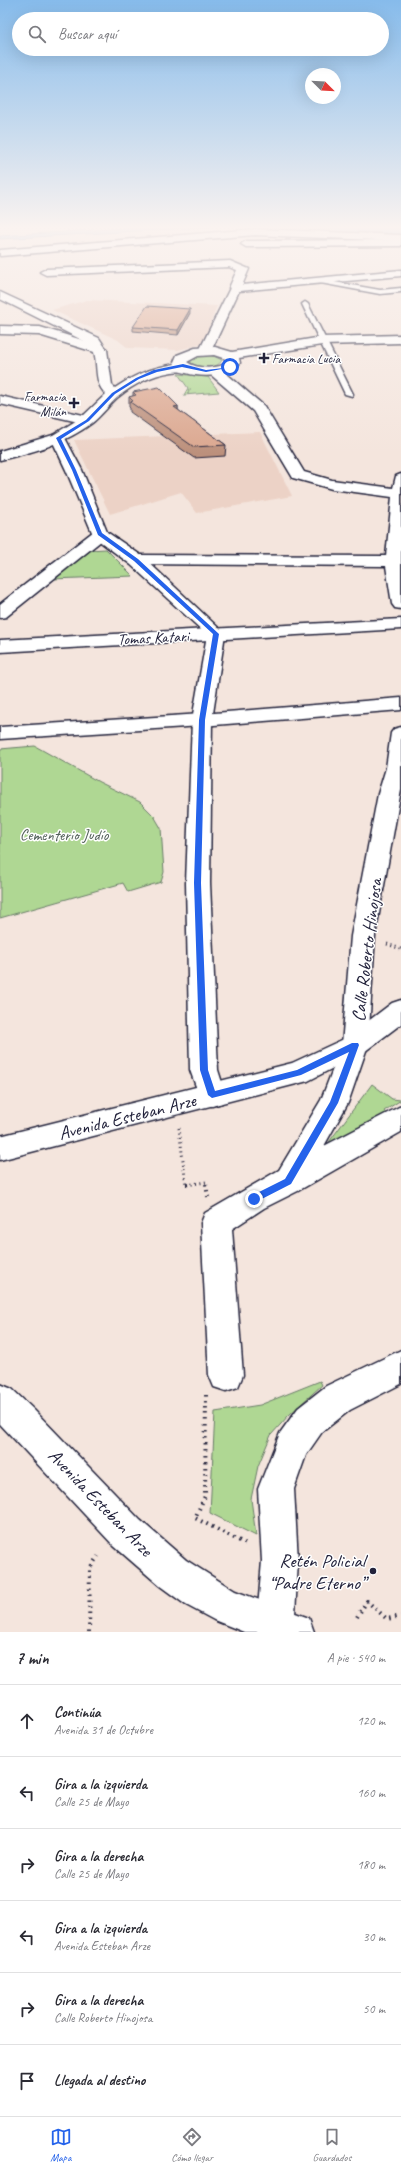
<!DOCTYPE html>
<html lang="es">
<meta charset="utf-8">
<style>
body{margin:0;font-family:Caveat,sans-serif;background:#f2f2f3;color:#2b2b33}
.compass{position:absolute;left:305px;top:68px;width:36px;height:36px;border-radius:50%;background:#fff;box-shadow:0 4px 16px #0002;rotate:114deg}
.stop{position:absolute;width:12px;height:12px;margin:-9px;border:3px solid #2563eb;border-radius:50%;background:#fff}
.stop.end{background:#2563eb;border-color:#fff;box-shadow:0 1px 4px #0008}
.list{margin:0;padding:0;list-style:none}
h2{display:flex;justify-content:space-between;align-items:center;height:52px;margin:0;padding:0 16px;font-size:17px}
h2 small{font-size:13px;font-weight:400;color:#7c7c81}
.list li{display:grid;grid-template-columns:26px 1fr auto;gap:12px;align-items:center;box-sizing:border-box;height:72px;padding:0 16px;border-top:1px solid #e1e1e2}
.list b{display:block;font-size:15px;white-space:nowrap}
.list p{margin:0;font-size:13px;white-space:nowrap;color:#7c7c81}
.list em{font-size:13px;font-style:normal;color:#7c7c81}
.icon{flex:none;width:22px;height:22px;fill:none;stroke:currentColor;stroke-width:2;stroke-linecap:round;stroke-linejoin:round}
.map{position:relative;flex:none;width:401px;height:1632px;overflow:hidden}
.search{position:absolute;background:#fff;box-shadow:0 4px 16px #0002;left:12px;right:12px;top:12px;height:44px;display:flex;align-items:center;gap:10px;box-sizing:border-box;padding:0 14px;border-radius:22px;color:#7c7c81;font-size:15px}
.sheet{height:484px;background:#fff}
nav{display:flex;justify-content:space-around;align-items:center;box-sizing:border-box;height:56px;border-top:1px solid #e1e1e2;background:#fff;font-size:11px;color:#7c7c81}
nav a{display:grid;justify-items:center;gap:2px}
nav .on{color:#2563eb}
.map>svg:first-child{display:block}
.built{fill:#ecd2c6}
.green{fill:#afd793;stroke:#687c67}
.water{fill:#93c6f0;stroke:#6684a8}
.lines{fill:none;stroke-linecap:round;stroke-linejoin:round}
.river{fill:#93c6f0;fill-rule:evenodd}
.service-casing{stroke:#22223b;stroke-width:3}
.minor-casing{stroke:#22223b;stroke-width:3}
.tertiary-casing{stroke:#22223b;stroke-width:3}
.secondary-casing{stroke:#22223b;stroke-width:3}
.path-far2{stroke:#22223b;stroke-width:1.5;stroke-dasharray:0.5 1.5;stroke-linecap:butt}
.path-far1{stroke:#22223b;stroke-width:3;stroke-dasharray:1 3.5;stroke-linecap:butt}
.path{stroke:#22223b;stroke-width:4;stroke-dasharray:1.5 4.5;stroke-linecap:butt}
.service{fill:#fff;fill-rule:evenodd}
.minor{fill:#fff;fill-rule:evenodd}
.tertiary{fill:#fff;fill-rule:evenodd}
.secondary{fill:#fff;fill-rule:evenodd}
.wall{fill:#bc907b;stroke:#22223b}
.shaded-wall{fill:#997564;stroke:#22223b}
.building{fill:#dba78f;stroke:#22223b}
.route{fill:#2563eb}
.poi-dot{fill:#22223b;stroke:#fff;stroke-width:1.5}
.labels{text-anchor:middle;stroke-width:3;stroke-linejoin:round;paint-order:stroke}
.far-poi-label{font-size:13px;fill:#22223b;stroke:#fff;text-anchor:start}
.street-label{font-size:16px;fill:#22223b;stroke:#fff}
.park-label{font-size:16px;fill:#53615a;stroke:#fff}
.near-street-label{font-size:19px;fill:#22223b;stroke:#fff}
.near-poi-label{font-size:19px;fill:#22223b;stroke:#fff;text-anchor:end}
</style>
<div class="map">
<svg width="401" height="1632" viewBox="0 0 401 1632">
<rect width="100%" height="100%" fill="#f4e5dd"/>
<filter id="ink" filterUnits="userSpaceOnUse"><feTurbulence type="fractalNoise" baseFrequency=".025" numOctaves="2"/><feDisplacementMap in="SourceGraphic" scale="8" xChannelSelector="R" yChannelSelector="G"/><feConvolveMatrix kernelMatrix="1 2 1 2 8 2 1 2 1" color-interpolation-filters="sRGB"/></filter>
<g filter="url(#ink)">
<g class="built">
<polygon points="87,300 217,306 202,344 178,350 128,348 118,340 52,310"/>
<polygon points="260,432 292,496 197,513 181,492 110,514 74,440"/>
</g>
<g class="green">
<path d="M199 355H211L222 360C217 370 200 368 191 363V359Z"/>
<polygon points="178,374 208,377 219,392 184,395 188,388"/>
<polygon points="106,549 133,576 52,579 88,550"/>
<polygon points="35,746 99,782 140,802 154,816 161,828 164,872 161,882 128,892 123,883 0,918 0,749"/>
<polygon points="372,1084 392,1099 401,1100 384,1111 386,1114 331,1144 329,1142"/>
<polygon points="320,1381 322,1385 289,1415 271,1435 258,1466 251,1499 256,1536 210,1513 215,1412 260,1405"/>
</g>
<g class="water">
<polygon points="175,225 237,225 0,239 0,236"/>
<polygon points="284,225 341,225 401,229 401,232"/>
</g>
<g class="lines">
<polygon class="river" points="331,225 401,225 401,235 341,231 334,229"/>
<g class="service-casing">
<g id="service">
<polygon points="317,279 380,290 401,288 401,292 380,294 315,282"/>
<polygon points="305,302 308,304 353,394 352,396 345,394 302,304"/>
</g>
</g>
<g class="minor-casing">
<g id="minor">
<polygon points="401,240 401,246 246,247 241,244 246,241"/>
<polygon points="230,261 249,269 241,288 235,291 229,288 237,270 229,267 46,275 40,272 46,269"/>
<polygon points="0,326 40,327 105,347 107,350 101,354 39,335 0,334"/>
<polygon points="215,367 220,368 264,406 304,472 332,480 393,488 396,476 401,474 401,609 395,608 392,604 386,566 130,564 128,560 130,556 136,555 386,556 392,497 332,489 293,478 253,411 210,374 208,371 210,368"/>
<polygon points="0,396 92,417 94,420 87,424 0,404"/>
<polygon points="100,529 106,531 108,534 106,537 6,617 0,618 0,604 94,531"/>
<polygon points="401,619 401,629 0,652 0,640"/>
<polygon points="401,698 401,710 202,726 0,739 0,727 202,714"/>
<polygon points="401,727 401,790 375,936 368,1045 348,1103 324,1146 401,1106 401,1132 298,1191 264,1208 232,1229 243,1375 238,1387 226,1391 214,1387 209,1375 201,1223 205,1213 279,1170 321,1100 342,1045 351,936 378,794 386,768 391,733 394,729"/>
<polygon points="401,1350 401,1384 350,1410 322,1432 306,1455 294,1489 298,1561 294,1632 256,1632 262,1561 258,1489 280,1433 298,1408 326,1386"/>
</g>
</g>
<g class="tertiary-casing">
<g id="tertiary">
<polygon points="401,270 401,276 239,291 211,351 205,355 199,351 231,286"/>
<polygon points="58,434 63,435 65,438 82,470 107,532 142,556 225,634 212,720 210,883 218,1070 226,1095 222,1103 212,1106 202,1103 190,1070 186,883 192,720 207,635 130,564 94,537 66,470 51,438 53,435"/>
</g>
</g>
<g class="secondary-casing">
<g id="secondary">
<polygon points="255,229 401,235 401,241 255,235 0,256 0,250"/>
<path d="M0 292 99 338 107 350 112 385 115 388C134 375 151 368 175 364L174 362 177 355 195 348 215 347 232 352 322 337 401 335V343L322 345 239 358 240 363C232 375 210 377 196 375 186 374 182 370 172 372 152 375 134 384 118 397 109 405 102 415 92 423 66 443 31 453 0 460V451L53 435 82 417 106 394C91 381 101 359 90 344L0 299ZM214 355 226 359 228 362C218 370 196 369 187 362L198 356Z"/>
<polygon points="401,1000 401,1024 364,1052 308,1081 0,1160 0,1136 292,1063 346,1038 392,1003"/>
<polygon points="0,1384 12,1389 34,1410 140,1520 186,1560 235,1591 309,1618 314,1632 244,1632 214,1620 186,1605 160,1586 114,1546 0,1424"/>
</g>
</g>
<g class="path-far2">
<polyline points="66,225 69,232"/>
<polyline points="188,394 189,389 191,389"/>
</g>
<g class="path-far1">
<polyline points="387,944 401,949"/>
<polyline points="179,1128 186,1185 206,1182 206,1185"/>
</g>
<g class="path">
<polyline points="186,1184 189,1184"/>
<polyline points="206,1184 208,1197"/>
<polyline points="206,1395 205,1496 195,1518 248,1545"/>
<polyline points="357,1617 367,1601 387,1619 401,1616"/>
<polyline points="89,1632 90,1568 98,1556"/>
</g>
<use href="#service" class="service"/>
<use href="#minor" class="minor"/>
<use href="#tertiary" class="tertiary"/>
<use href="#secondary" class="secondary"/>
</g>
<g class="wall">
<polygon points="190,313 178,335 133,331 133,327"/>
<polygon points="133,392 178,406 178,410 226,445 225,456 194,458 130,412 130,408 129,407 129,397 133,396"/>
</g>
<g class="shaded-wall">
<polygon points="190,309 190,313 178,335 178,330"/>
<polygon points="178,406 178,416 174,407"/>
</g>
<g class="building">
<polygon points="147,306 190,309 178,330 133,327"/>
<polygon points="159,387 178,406 174,407 226,445 194,447 130,402 133,401 129,397 136,395 133,392"/>
</g>
</g>
<linearGradient id="sky" x2="0" y2="1"><stop stop-color="#86bbeb"/><stop offset="0.5" stop-color="#faf3f0"/><stop offset="1" stop-color="#faf3f0" stop-opacity="0"/></linearGradient>
<rect width="401" height="454" fill="url(#sky)"/>
<polygon class="route" points="183,364 206,370 232,367 206,372 182,367 157,372 139,379 115,394 89,421 61,439 76,470 102,533 138,559 219,634 205,720 201,883 208,1070 215,1091 297,1070 352,1043 358,1043 359,1045 338,1103 291,1184 254,1203 250,1199 251,1196 285,1179 330,1102 349,1052 301,1075 212,1098 208,1095 200,1070 194,883 199,720 213,634 134,561 98,535 72,470 56,438 86,420 112,393 136,378 154,370"/>
<g class="poi-dot">
<path d="M262 352h4v4h4v4h-4v4h-4v-4h-4v-4h4z"/>
<path d="M72 397h4v4h4v4h-4v4h-4v-4h-4v-4h4z"/>
<circle cx="373" cy="1571" r="4"/>
</g>
<g class="labels">
<g class="far-poi-label">
<text x="272" y="363">Farmacia Lucia</text>
<text x="66" y="401" text-anchor="end">Farmacia<tspan x="66" dy="15">Milán</tspan></text>
</g>
<g class="street-label">
<text transform="translate(153 637) rotate(-3)" y="6">Tomas Katari</text>
</g>
<g class="park-label">
<text x="64" y="840">Cementerio Judío</text>
</g>
<g class="near-street-label">
<text transform="translate(366 950) rotate(-83)" y="7">Calle Roberto Hinojosa</text>
<text transform="translate(127 1116) rotate(-14)" y="7">Avenida Esteban Arze</text>
<text transform="translate(101 1502) rotate(46)" y="7">Avenida Esteban Arze</text>
</g>
<g class="near-poi-label">
<text x="365" y="1567">Retén Policial<tspan x="365" dy="22">“Padre Eterno”</tspan></text>
</g>
</g>
</svg>
<svg class="compass" viewBox="-18 -18 36 36"><path d="M0-13l5 13h-10z" fill="#e53935"/><path d="M0 13l5-13h-10z" fill="#7c7c81"/></svg>
<div class="stop" style="left:230px;top:367px"></div>
<div class="stop end" style="left:254px;top:1199px"></div>
<div class="search"><svg class="icon" aria-label="search" viewBox="0 0 24 24"><circle cx="10" cy="10" r="6"/><path d="M15 15l6 6"/></svg>Buscar aquí</div>
</div>
<section class="sheet">
<h2>7 min<small>A pie · 540 m</small></h2>
<ul class="list">
<li><svg class="icon" aria-label="ahead" viewBox="0 0 24 24"><path d="M12 20V5M6 11l6-6 6 6"/></svg><div><b>Continúa</b><p>Avenida 31 de Octubre</p></div><em>120 m</em></li>
<li><svg class="icon" aria-label="left" viewBox="0 0 24 24"><path d="M17 20v-9H6M10 6l-5 5 5 5"/></svg><div><b>Gira a la izquierda</b><p>Calle 25 de Mayo</p></div><em>160 m</em></li>
<li><svg class="icon" aria-label="right" viewBox="0 0 24 24"><path d="M7 20v-9h11M14 6l5 5-5 5"/></svg><div><b>Gira a la derecha</b><p>Calle 25 de Mayo</p></div><em>180 m</em></li>
<li><svg class="icon" aria-label="left" viewBox="0 0 24 24"><path d="M17 20v-9H6M10 6l-5 5 5 5"/></svg><div><b>Gira a la izquierda</b><p>Avenida Esteban Arze</p></div><em>30 m</em></li>
<li><svg class="icon" aria-label="right" viewBox="0 0 24 24"><path d="M7 20v-9h11M14 6l5 5-5 5"/></svg><div><b>Gira a la derecha</b><p>Calle Roberto Hinojosa</p></div><em>50 m</em></li>
<li><svg class="icon" aria-label="arrive" viewBox="0 0 24 24"><path d="M6 21V4h12l-3 4 3 4H6"/></svg><div><b>Llegada al destino</b></div></li>
</ul>
</section>
<nav>
<a class="on"><svg class="icon" aria-label="map" viewBox="0 0 24 24"><path d="M3 6l6-2 6 2 6-2v14l-6 2-6-2-6 2zM9 4v14M15 6v14"/></svg>Mapa</a>
<a><svg class="icon" aria-label="directions" viewBox="0 0 24 24"><path d="M12 3l9 9-9 9-9-9zM9 14v-3h6M13 9l2 2-2 2"/></svg>Cómo llegar</a>
<a><svg class="icon" aria-label="saved" viewBox="0 0 24 24"><path d="M7 4h10v16l-5-4-5 4z"/></svg>Guardados</a>
</nav>
